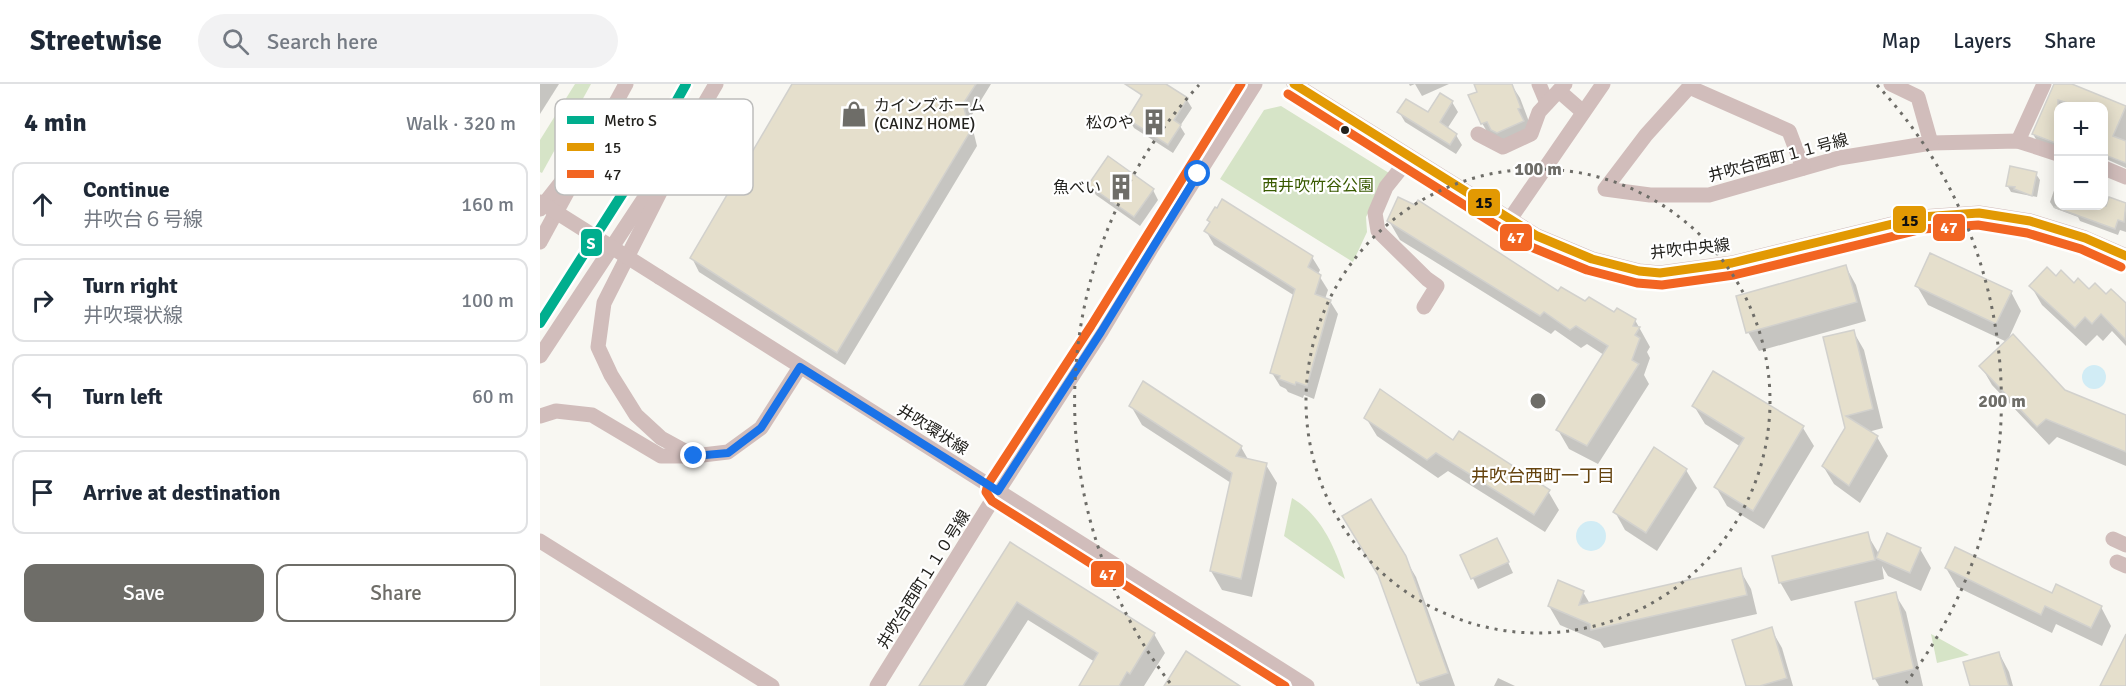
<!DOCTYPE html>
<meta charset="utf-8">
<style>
body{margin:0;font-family:Signika,"Noto Sans JP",sans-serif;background:#f2f2f3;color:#1f2937}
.controls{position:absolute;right:18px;top:18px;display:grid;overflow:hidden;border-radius:12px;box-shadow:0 3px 15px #0003}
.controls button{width:54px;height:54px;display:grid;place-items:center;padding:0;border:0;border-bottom:2px solid #e0e1e3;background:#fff;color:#1f2937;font:30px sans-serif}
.stop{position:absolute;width:18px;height:18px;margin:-14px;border:4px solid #1a73e8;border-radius:50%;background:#fff}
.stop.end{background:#1a73e8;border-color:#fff;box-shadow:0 2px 6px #0008}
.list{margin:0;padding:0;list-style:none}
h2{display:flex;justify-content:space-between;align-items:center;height:78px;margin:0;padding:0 24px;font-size:26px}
h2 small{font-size:20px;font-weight:400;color:#747a83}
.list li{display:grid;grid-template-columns:39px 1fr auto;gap:18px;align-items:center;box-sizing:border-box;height:84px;margin:0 12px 12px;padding:0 12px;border:2px solid #e0e1e3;border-radius:12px}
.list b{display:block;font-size:22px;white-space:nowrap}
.list p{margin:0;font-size:20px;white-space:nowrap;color:#747a83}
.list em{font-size:20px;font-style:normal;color:#747a83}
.actions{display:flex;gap:12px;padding:18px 24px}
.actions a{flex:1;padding:14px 0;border:2px solid #6e6d68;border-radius:12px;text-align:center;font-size:21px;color:#6e6d68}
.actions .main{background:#6e6d68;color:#fff}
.icon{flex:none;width:33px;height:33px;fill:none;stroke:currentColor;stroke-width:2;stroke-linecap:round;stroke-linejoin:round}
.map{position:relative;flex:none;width:1586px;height:602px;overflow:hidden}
header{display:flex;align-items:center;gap:36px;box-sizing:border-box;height:84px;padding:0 30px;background:#fff;border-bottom:2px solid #e0e1e3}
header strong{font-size:28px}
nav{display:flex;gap:33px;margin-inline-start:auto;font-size:21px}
.search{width:420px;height:54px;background:#f2f2f3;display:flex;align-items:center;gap:15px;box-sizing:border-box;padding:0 21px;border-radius:33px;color:#747a83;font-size:22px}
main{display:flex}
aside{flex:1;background:#fff}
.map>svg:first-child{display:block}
.green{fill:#d6e4c7}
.water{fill:#d1ecf5}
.shadow{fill:#0003}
.building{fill:#e5dfcc;stroke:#d2d1cd;stroke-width:1.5}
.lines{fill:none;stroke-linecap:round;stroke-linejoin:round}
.minor{stroke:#d1bdbb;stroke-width:15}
.minor-bridge{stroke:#d1bdbb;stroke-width:15}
.bus-1-casing{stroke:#fff;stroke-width:14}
.bus-2-casing{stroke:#fff;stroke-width:14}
.bus-1{stroke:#e29903;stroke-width:9}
.bus-2{stroke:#f26522;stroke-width:9}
.metro-1-casing{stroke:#fff;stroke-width:15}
.metro-1{stroke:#00ae8e;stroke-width:10}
.route{stroke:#1a73e8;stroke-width:8}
.ring{fill:none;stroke:#6e6d68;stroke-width:3;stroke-dasharray:3 6}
.bus-dot{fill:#23221e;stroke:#fff;stroke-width:2}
.labels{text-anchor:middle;stroke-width:4.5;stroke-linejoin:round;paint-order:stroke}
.poi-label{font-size:16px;fill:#23221e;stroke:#fff;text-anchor:end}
.street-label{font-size:16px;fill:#23221e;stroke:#fff}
.park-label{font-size:16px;fill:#395a00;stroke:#fff}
.neighbourhood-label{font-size:18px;fill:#65430e;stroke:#fff}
.key{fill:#fff;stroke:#bdbdbc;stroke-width:1.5}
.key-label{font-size:16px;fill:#23221e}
.centre{fill:#6e6d68;stroke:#fff;stroke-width:3}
.ring-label{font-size:18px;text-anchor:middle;font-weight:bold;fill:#6e6d68;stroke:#fff;stroke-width:4.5;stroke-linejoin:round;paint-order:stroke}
.line-badge{stroke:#fff;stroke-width:2}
.badge-label{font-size:16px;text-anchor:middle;font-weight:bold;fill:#fff}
.pale-badge-label{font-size:16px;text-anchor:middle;font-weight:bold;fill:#111}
</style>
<header>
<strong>Streetwise</strong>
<div class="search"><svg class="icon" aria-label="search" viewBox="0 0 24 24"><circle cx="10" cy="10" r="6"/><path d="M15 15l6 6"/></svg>Search here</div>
<nav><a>Map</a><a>Layers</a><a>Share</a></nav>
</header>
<main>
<aside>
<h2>4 min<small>Walk · 320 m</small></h2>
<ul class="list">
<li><svg class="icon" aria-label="ahead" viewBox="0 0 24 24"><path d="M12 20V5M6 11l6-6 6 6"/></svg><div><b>Continue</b><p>井吹台６号線</p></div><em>160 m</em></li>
<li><svg class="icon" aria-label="right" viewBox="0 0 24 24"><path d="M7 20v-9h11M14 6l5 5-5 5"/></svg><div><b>Turn right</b><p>井吹環状線</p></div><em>100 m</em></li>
<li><svg class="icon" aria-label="left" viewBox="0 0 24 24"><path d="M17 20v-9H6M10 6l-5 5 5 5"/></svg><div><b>Turn left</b></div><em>60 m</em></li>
<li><svg class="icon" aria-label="arrive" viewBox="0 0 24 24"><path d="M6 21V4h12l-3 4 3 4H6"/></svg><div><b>Arrive at destination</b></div></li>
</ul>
<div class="actions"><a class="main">Save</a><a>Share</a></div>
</aside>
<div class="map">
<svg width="1586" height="602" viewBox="0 0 1586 602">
<rect width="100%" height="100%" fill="#f8f7f2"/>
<g class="green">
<polygon points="35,0 51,0 2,89 0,88 0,56"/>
<polygon points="741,22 849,89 826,133 827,148 813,178 680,95 724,26"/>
<path d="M752 414C781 431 795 463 805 495L744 452Z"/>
<polygon points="1391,550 1429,571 1397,579"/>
</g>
<g class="water">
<circle cx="1554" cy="293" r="12"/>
<circle cx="1051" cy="452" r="15"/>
</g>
<g class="shadow">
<polygon points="0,0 19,0 0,30"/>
<polygon points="253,0 451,0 430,34 437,62 305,281 159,188 152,174"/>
<polygon points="602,0 623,0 647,16 652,24 640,42 645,50 633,69 594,44 589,35 602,14 598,7"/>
<polygon points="869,0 909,0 882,12 875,0 870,2"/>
<polygon points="935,0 971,0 980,14 991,43 993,57 953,58 942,39 939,8"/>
<polygon points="1515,0 1529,0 1586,23 1586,84 1564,74 1564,22 1518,22 1518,63 1497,57 1493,50"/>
<polygon points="900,11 912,18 918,28 907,45 916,51 922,61 916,70 865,38 859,28 889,30"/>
<polygon points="1496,90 1500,96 1497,113 1471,108 1467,101"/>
<polygon points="1518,95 1518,122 1564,122 1564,111 1565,113 1586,121 1586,148 1580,146 1578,151 1540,137 1538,133 1514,124 1510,118"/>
<polygon points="550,101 613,106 618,116 600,142 556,111"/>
<polygon points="849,137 1019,209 1074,230 1095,236 1110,263 1107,268 1110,274 1104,291 1109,300 1058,380 1029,365 1018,346 1064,271 1047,260 1041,264 1015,246 1011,250 860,156"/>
<polygon points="666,147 772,173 780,186 778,190 788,206 785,215 790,217 798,230 774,315 764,311 763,314 748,308 746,305 740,302 732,289 755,212 674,161"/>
<polygon points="1391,171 1471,208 1481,227 1467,258 1473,252 1524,307 1586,333 1586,382 1517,353 1509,361 1452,301 1441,282 1467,258 1388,221 1377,202"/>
<polygon points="1306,183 1316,201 1326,237 1219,267 1208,248"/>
<polygon points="1516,194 1586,219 1586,262 1572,247 1563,257 1557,251 1546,262 1502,221 1491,202"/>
<polygon points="1313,247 1324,266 1343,344 1328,348 1337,353 1348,372 1320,419 1294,400 1283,382 1306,344 1285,254"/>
<polygon points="604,299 701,363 709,377 726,381 737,399 712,513 682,506 671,487 691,399 602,341 591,322"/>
<polygon points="1154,322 1263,344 1274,362 1224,445 1187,422 1176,403 1201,363 1165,340"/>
<polygon points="826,334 913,358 1008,407 1019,426 1005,448 908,387 898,394 837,352"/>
<polygon points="1146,386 1157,404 1117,467 1085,446 1075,428"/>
<polygon points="831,417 876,493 915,602 880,602 878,599 841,494"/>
<polygon points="1327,450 1339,470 1380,465 1391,484 1381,507 1348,492 1342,482 1344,495 1251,517 1240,498"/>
<polygon points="471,460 614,550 625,569 604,602 540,602 555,578 488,536 446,602 381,602"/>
<polygon points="962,465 973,489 938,505 922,471"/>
<polygon points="1406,484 1561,523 1571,542 1562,562 1516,540 1512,549 1417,503"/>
<polygon points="1200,486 1211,505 1217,530 1064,564 1060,558 1020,541 1009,522 1043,508 1050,520"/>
<polygon points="1355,510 1366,528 1383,602 1339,602 1335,595 1316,519"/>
<polygon points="1231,545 1242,564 1253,602 1208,602"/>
<polygon points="1459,569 1469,588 1473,602 1432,602"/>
<polygon points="958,594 975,602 954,602"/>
</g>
<g class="building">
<polygon points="252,0 436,0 423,20 430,48 297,269 150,174"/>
<polygon points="585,0 626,0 648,14 634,36 641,41 628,61 587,35 602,11"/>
<polygon points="934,0 972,0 981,24 978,25 984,37 957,49 951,46 947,38 941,40 928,11 937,8"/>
<polygon points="1514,0 1532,0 1586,22 1573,52 1586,57 1586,79 1565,71 1563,73 1563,22 1538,22 1518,16 1518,60 1492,50"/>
<polygon points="900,9 913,17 900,38 917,50 910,61 857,28 866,15 888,28"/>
<polygon points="568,72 614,105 594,133 548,101"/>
<polygon points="1470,82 1497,88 1492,112 1474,105 1475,103 1466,102"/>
<polygon points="858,113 875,121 878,116 1018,207 1021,203 1045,217 1049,213 1074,228 1077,224 1096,235 1093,242 1100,243 1095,251 1100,254 1092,276 1099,280 1047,362 1016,346 1068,262 1036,242 1030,246 1004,228 1000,232 847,137"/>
<polygon points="1569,113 1586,119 1584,138 1578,136 1575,145 1514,123 1566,122"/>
<polygon points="682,115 773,172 768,183 781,191 775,210 791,216 767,302 756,298 755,301 739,295 740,292 730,289 755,205 664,147 670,138 667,136 675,123 677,124"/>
<polygon points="1390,169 1472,207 1456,240 1375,202"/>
<polygon points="1306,181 1317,218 1206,249 1196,212"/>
<polygon points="1507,183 1516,192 1521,186 1534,199 1538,194 1549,205 1555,199 1566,210 1571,205 1586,219 1586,256 1561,230 1552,240 1545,233 1535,244 1489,202"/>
<polygon points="1314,246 1333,325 1306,332 1338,352 1309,402 1282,382 1305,344 1283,253"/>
<polygon points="1473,250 1525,306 1586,331 1586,368 1506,335 1497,343 1439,282"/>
<polygon points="1173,287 1264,342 1213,427 1174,403 1204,354 1152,322"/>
<polygon points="603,297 702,362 696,372 727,379 701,495 670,487 692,389 589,322"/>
<polygon points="840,305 913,356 919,347 1010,406 994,431 896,369 887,376 824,334"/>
<polygon points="1114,363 1147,385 1106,449 1073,428"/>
<polygon points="831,415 866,472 908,589 877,599 838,491 802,432"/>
<polygon points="1328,448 1335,476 1239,499 1232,472"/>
<polygon points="1347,449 1381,464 1370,489 1336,474"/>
<polygon points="957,454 969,478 931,495 920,471"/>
<polygon points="470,458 615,549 590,590 587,588 579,602 539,602 558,569 477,518 423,602 379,602"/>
<polygon points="1415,463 1512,509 1516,500 1562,522 1551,544 1505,522 1501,531 1405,484"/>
<polygon points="1201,484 1207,511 1051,546 1050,540 1008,522 1018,496 1044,507 1039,521"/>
<polygon points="1356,508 1374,585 1333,595 1315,518"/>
<polygon points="1232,543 1247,594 1220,602 1206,602 1192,556"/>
<polygon points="1586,550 1586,602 1560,602"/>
<polygon points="646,567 700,602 624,602"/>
<polygon points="1459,568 1469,602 1430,602 1423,578"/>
</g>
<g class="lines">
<g class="minor">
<polyline points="754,0 997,152 1052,175 1099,187 1120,189 1192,179 1381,133 1439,129 1490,137 1545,154 1586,172"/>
<polyline points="999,0 1007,19"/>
<polyline points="1152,0 1106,51 1065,105 1110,111 1169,111 1299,74 1391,59 1478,57 1518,70"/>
<polyline points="1351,0 1378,13 1391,59"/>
<polyline points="1149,3 1249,47 1263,84"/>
<polyline points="1019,7 1043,28"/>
<polyline points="155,36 176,0"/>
<polyline points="938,50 963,63 991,50 999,28 1025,0"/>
<polyline points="1478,57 1504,0"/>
<polyline points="870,73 846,103 835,129 838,147 887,195 897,202 884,223"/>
<polyline points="1564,84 1586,93"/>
<polyline points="0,125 23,96 30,83"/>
<polyline points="970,135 1063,0"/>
<polyline points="0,158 86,0"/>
<polyline points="119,193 767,602"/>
<polyline points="0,272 119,92"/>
<polyline points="0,332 16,327 52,331 121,372 154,372 188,368 221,344 260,283"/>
<polyline points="154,372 121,354 96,331 71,291 58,263 64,219 160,29"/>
<polyline points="1573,455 1586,461"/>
<polyline points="0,457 232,602"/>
<polyline points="1577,478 1586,482"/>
<polyline points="337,602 458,407 561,248 612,163 715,0"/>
</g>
<polyline class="minor-bridge" points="0,118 119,193"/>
<g class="bus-1-casing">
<polyline id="bus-1" points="754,0 997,152 1052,175 1099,187 1120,189 1192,179 1381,133 1439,129 1490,137 1545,154 1586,172"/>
</g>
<g class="bus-2-casing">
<g id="bus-2">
<polyline points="701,0 551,242 448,400 446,408 452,417 745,602"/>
<polyline points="748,10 991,163 1047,186 1097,199 1122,201 1194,191 1383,145 1438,141 1487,149 1541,165 1581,183"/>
</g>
</g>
<use href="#bus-1" class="bus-1"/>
<use href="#bus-2" class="bus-2"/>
<g class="metro-1-casing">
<polyline id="metro-1" points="0,239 102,79 146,0"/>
</g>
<use href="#metro-1" class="metro-1"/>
</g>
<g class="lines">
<polyline class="route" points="154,372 188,369 221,344 260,283 458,407 561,248 658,90"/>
</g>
<g class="ring">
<circle cx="998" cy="317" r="232"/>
<path d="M630 599A464 464 0 0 1 659 1M1337 1A464 464 0 0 1 1366 599"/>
</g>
<defs>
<g id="shop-bare" transform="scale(2.07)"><path d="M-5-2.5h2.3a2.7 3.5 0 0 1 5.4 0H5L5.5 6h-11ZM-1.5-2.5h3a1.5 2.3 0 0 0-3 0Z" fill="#6e6d68" stroke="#fff" stroke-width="2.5" paint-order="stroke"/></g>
<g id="building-bare" transform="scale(2.07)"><path d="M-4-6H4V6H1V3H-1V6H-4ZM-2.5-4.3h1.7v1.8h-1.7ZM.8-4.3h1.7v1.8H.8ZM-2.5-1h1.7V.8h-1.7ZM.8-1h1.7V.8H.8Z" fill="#6e6d68" stroke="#fff" stroke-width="2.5" paint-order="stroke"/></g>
</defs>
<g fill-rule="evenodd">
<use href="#shop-bare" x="314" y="30"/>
<use href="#building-bare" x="614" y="38"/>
<use href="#building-bare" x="581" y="103"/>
</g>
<circle class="bus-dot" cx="805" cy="46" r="5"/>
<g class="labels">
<g class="poi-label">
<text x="334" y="27" text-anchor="start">カインズホーム<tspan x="334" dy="18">(CAINZ HOME)</tspan></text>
<text x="594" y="44">松のや</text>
<text x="561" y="109">魚べい</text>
</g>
<g class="street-label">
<text transform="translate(1238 73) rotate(-15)" y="6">井吹台西町１１号線</text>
<text transform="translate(1150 164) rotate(-6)" y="6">井吹中央線</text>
<text transform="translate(393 345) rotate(32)" y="6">井吹環状線</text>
<text transform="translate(383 495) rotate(-58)" y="6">井吹台西町１１０号線</text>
</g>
<g class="park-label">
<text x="778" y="107">西井吹竹谷公園</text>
</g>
<g class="neighbourhood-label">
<text x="1003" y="398">井吹台西町一丁目</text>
</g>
</g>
<rect x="15" y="15" width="198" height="96" rx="9" class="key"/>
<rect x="27" y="32" width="27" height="8" fill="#00ae8e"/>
<rect x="27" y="59" width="27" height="8" fill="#e29903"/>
<rect x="27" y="86" width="27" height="8" fill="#f26522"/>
<g class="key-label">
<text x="64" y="42">Metro S</text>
<text x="64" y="69">15</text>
<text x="64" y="96">47</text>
</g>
<circle cx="998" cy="317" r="9" class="centre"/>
<g class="ring-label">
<text x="998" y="91">100 m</text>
<text x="1462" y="323">200 m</text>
</g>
<g class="line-badge">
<rect x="927" y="104" width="34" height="29" rx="6" fill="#e29903"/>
<rect x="1352" y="121" width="35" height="29" rx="6" fill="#e29903"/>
<rect x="1392" y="129" width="34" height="29" rx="6" fill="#f26522"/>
<rect x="959" y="139" width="34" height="29" rx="6" fill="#f26522"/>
<rect x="40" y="144" width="23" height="29" rx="6" fill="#00ae8e"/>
<rect x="550" y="476" width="35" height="28" rx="6" fill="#f26522"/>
</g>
<g class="badge-label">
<text x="1409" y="149">47</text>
<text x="976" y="159">47</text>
<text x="51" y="165">S</text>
<text x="568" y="496">47</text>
</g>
<g class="pale-badge-label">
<text x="944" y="124">15</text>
<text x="1370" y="142">15</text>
</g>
</svg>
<div class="controls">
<button>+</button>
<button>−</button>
</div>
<div class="stop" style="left:658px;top:90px"></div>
<div class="stop end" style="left:154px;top:372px"></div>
</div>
</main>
